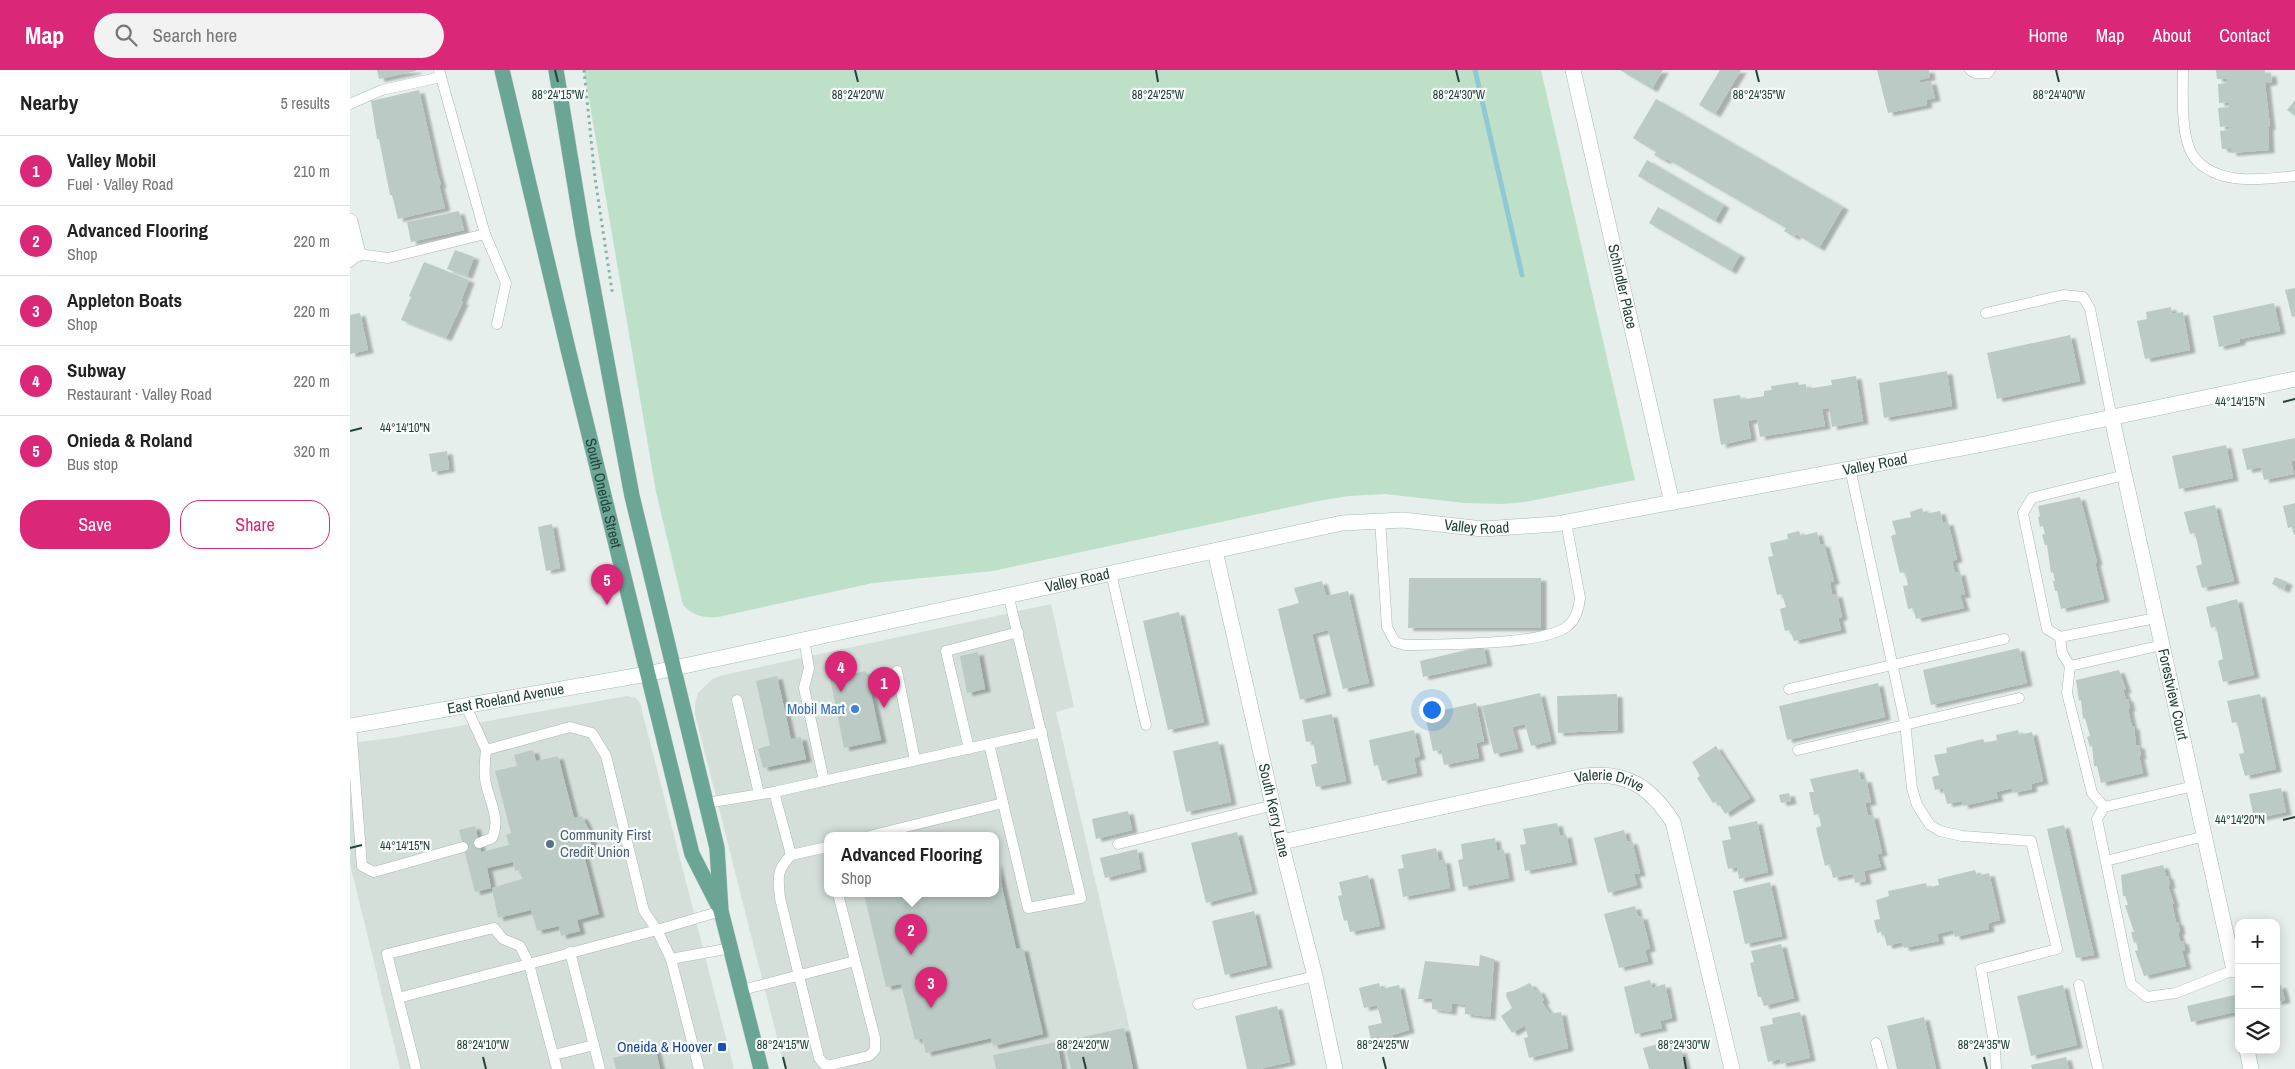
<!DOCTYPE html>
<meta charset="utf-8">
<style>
body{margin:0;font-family:"Archivo Narrow",sans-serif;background:#f2f2f2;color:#222}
.controls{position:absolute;right:15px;bottom:15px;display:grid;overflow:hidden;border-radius:10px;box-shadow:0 2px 12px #0003}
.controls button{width:45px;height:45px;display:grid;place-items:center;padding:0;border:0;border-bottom:1px solid #e0e0e0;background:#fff;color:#222;font:25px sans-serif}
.you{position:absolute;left:1081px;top:639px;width:18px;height:18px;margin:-12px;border:4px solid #fff;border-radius:50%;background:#1a73e8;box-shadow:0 0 0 8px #1a73e833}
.badge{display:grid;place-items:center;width:32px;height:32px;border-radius:50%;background:#db2777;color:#fff;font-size:16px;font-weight:700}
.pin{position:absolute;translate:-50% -41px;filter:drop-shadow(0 1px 2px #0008)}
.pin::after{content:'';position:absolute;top:26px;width:18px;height:15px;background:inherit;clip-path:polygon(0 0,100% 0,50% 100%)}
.popup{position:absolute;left:474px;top:762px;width:175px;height:65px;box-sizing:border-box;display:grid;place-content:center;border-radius:10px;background:#fff;filter:drop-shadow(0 1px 4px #0005);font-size:16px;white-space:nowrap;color:#767676}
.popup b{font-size:19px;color:#222}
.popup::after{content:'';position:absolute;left:50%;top:100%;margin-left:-10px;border:10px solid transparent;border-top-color:#fff}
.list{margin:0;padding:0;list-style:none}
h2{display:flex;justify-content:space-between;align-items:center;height:65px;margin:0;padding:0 20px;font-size:21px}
h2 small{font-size:16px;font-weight:400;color:#767676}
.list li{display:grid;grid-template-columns:32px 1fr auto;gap:15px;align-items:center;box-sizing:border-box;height:70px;padding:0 20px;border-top:1px solid #e0e0e0}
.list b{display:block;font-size:19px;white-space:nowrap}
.list p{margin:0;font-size:16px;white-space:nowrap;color:#767676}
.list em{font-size:16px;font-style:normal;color:#767676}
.actions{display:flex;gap:10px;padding:15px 20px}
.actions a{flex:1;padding:11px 0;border:1px solid #db2777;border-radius:20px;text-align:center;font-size:18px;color:#db2777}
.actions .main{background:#db2777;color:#fff}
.icon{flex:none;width:28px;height:28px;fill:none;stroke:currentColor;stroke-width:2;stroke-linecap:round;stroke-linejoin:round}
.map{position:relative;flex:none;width:1945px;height:999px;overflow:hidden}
header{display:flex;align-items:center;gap:30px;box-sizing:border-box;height:70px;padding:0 25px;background:#db2777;color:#fff}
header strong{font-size:24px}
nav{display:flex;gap:28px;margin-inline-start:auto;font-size:18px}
.search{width:350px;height:45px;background:#f2f2f2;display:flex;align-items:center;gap:12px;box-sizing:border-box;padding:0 18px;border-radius:28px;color:#767676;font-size:19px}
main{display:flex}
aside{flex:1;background:#fff}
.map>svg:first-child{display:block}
.built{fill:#d4dfda;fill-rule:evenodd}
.green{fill:#bfe0c8}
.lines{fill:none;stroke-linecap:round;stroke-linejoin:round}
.stream{stroke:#8ec9d4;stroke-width:5}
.building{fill:#bbcac4;filter:url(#shadow)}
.lane-casing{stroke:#a8b8b2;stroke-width:11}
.street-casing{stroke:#a8b8b2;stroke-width:16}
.secondary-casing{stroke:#a4bbb3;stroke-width:16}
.primary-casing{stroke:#c2cac8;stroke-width:16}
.path{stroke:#86b3a5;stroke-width:3;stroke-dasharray:2.5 4;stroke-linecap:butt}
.lane{stroke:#fff;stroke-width:10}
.street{stroke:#fff;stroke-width:15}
.secondary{stroke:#fff;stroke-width:15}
.primary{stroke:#6aa596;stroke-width:15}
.ticks{fill:none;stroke:#24423a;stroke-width:2}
.shop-dot{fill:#3f7fe0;stroke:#f7fbf9;stroke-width:2}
.service-dot{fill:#5c6f8a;stroke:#f7fbf9;stroke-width:2}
.transit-dot{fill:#1a4fb4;stroke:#f7fbf9;stroke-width:2}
.labels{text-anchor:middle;stroke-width:4.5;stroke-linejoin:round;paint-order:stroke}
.street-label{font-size:15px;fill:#24423a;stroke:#f7fbf9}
.shop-label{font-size:15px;fill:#366cbe;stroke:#f7fbf9;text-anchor:end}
.service-label{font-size:15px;fill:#4e5e75;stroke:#f7fbf9;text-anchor:start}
.transit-label{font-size:15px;fill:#164399;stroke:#f7fbf9;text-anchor:end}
.ticks-label{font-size:12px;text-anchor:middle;fill:#24423a;stroke:#f7fbf9;stroke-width:4.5;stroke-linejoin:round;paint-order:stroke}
</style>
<header>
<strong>Map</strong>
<div class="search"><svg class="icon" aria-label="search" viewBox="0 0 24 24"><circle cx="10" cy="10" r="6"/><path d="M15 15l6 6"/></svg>Search here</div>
<nav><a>Home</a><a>Map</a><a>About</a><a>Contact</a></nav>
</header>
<main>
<aside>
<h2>Nearby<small>5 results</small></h2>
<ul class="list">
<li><span class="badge">1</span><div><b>Valley Mobil</b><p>Fuel · Valley Road</p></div><em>210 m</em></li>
<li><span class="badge">2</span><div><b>Advanced Flooring</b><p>Shop</p></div><em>220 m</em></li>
<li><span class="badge">3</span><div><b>Appleton Boats</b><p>Shop</p></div><em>220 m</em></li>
<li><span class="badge">4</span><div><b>Subway</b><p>Restaurant · Valley Road</p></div><em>220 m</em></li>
<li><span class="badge">5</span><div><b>Onieda &amp; Roland</b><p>Bus stop</p></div><em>320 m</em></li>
</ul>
<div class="actions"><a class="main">Save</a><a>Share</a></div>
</aside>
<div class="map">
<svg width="1945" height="999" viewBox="0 0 1945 999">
<defs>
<filter id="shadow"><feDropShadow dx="5.5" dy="3" stdDeviation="1" flood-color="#0004"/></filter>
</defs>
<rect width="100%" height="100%" fill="#e6efeb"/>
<g class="built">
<path d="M701 534 724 637 706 642 789 999H435L345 644V634L348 623 362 609 373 605ZM477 766H645V824H477Z"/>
<polygon points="277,626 286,628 290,633 384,999 50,999 0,794 0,673 42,668"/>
</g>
<path class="green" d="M234 0H1191L1285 410 1175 432 1152 434 1114 433 1035 424 999 426 968 431 643 501 523 513 368 547C353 548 344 546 333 535L306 422Z"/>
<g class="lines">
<polyline class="stream" points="1125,0 1172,205"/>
</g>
<g class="building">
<polygon points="27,0 66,0 66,1 29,9"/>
<polygon points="1270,0 1313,0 1302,19"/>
<polygon points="1370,0 1391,0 1365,44 1349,35"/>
<polygon points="1527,0 1579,0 1580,7 1570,10 1570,13 1581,11 1585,28 1576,30 1577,35 1538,43"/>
<polygon points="1866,0 1915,0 1915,4 1921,3 1922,12 1915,13 1920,57 1918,57 1919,80 1881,83 1881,79 1872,79 1870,61 1880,60 1879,56 1870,57 1868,38 1879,37 1879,32 1869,33 1868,14 1877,13 1877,9 1867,9"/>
<polygon points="69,20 87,101 91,115 89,115 95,138 48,149 42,125 40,125 29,69 27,69 21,31"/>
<polygon points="1306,29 1493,137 1469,178 1446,164 1444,167 1434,161 1436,158 1317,89 1315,91 1304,85 1306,82 1283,68"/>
<polygon points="1945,30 1945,46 1937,40"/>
<polygon points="1297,90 1374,135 1365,151 1288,106"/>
<polygon points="1308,137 1390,185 1381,201 1299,153"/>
<polygon points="109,141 114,160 61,172 57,152"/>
<polygon points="105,180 124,187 117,206 97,199"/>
<polygon points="74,192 119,210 111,231 113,232 96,268 51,250 61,227 59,226"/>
<polygon points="1945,218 1945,246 1942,247 1935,220"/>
<polygon points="1924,233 1930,261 1890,269 1890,272 1869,277 1863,246"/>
<polygon points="1821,237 1822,244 1833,242 1840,280 1795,289 1787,251 1797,249 1796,242"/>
<polygon points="10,243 18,280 0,284 0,245"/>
<polygon points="1720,265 1730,311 1647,329 1637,283"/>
<polygon points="1597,301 1602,336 1534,348 1529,313"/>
<polygon points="1506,306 1513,351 1482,357 1479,338 1472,339 1475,356 1410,367 1407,349 1398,351 1401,368 1371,375 1363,329 1390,325 1391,330 1414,326 1414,321 1422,320 1421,316 1448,312 1449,315 1456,314 1456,319 1482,315 1481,310"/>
<polygon points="1945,368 1945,390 1941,391 1944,404 1914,410 1911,397 1897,400 1892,379"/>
<polygon points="1876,375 1883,408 1829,419 1822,386"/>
<polygon points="97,381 99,399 82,402 79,384"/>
<polygon points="1730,427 1747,492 1745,493 1754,529 1711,539 1707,521 1705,521 1703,511 1705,511 1703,502 1701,503 1697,475 1695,475 1692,465 1695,464 1693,456 1690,457 1688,447 1690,446 1688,436"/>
<polygon points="1945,433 1945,465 1944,465 1942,457 1938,458 1933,436"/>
<polygon points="1865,435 1884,511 1852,518 1846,496 1852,494 1845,463 1840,464 1834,442"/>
<polygon points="1572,438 1574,444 1590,441 1593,453 1598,452 1607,489 1602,491 1605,503 1610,502 1615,525 1610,525 1614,538 1566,549 1563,538 1558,539 1553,516 1558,515 1555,502 1550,503 1541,466 1546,464 1542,451 1561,447 1560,442"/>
<polygon points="202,454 210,498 196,501 188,457"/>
<polygon points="1449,461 1451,466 1467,462 1470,474 1474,474 1484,511 1480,512 1482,525 1487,524 1492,547 1488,548 1491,560 1444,571 1440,560 1435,561 1430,539 1436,537 1432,524 1427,525 1418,487 1423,486 1420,473 1438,469 1437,464"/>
<polygon points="1925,507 1937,512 1934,520 1922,514"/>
<polygon points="1059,508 1191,508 1191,558 1058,558"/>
<polygon points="972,511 976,526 998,521 1019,613 993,619 978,560 962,564 976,623 950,630 928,539 949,533 944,518"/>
<polygon points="1887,529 1904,605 1873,612 1868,591 1873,589 1866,556 1861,558 1856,537"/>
<polygon points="829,542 854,652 818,660 793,551"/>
<polygon points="1133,576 1137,593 1073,607 1070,591"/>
<polygon points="1669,578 1677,613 1581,635 1573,600"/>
<polygon points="628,582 635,619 617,623 610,586"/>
<polygon points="1769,600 1776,620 1773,620 1776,629 1778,629 1780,638 1778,639 1782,657 1784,656 1786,676 1789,675 1791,686 1789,686 1793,703 1751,713 1747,696 1744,696 1742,676 1740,677 1737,667 1740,666 1735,648 1733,649 1731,630 1729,631 1726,610"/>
<polygon points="516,601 531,670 494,678 480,608"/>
<polygon points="427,606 441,669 451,667 456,689 413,698 408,679 420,675 406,611"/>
<polygon points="1528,613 1535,647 1437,670 1429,636"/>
<polygon points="1190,623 1201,671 1181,676 1175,654 1162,657 1168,679 1144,684 1132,636"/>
<polygon points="1267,624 1268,660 1208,663 1207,626"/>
<polygon points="1910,624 1926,699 1895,706 1889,684 1894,683 1887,652 1882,653 1877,631"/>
<polygon points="1126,633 1134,671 1126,673 1129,688 1094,695 1091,680 1083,681 1075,644"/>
<polygon points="982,644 996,711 966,717 961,695 967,693 963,671 956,672 952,650"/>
<polygon points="1064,660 1070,686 1064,688 1067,703 1032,711 1028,695 1024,696 1019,670"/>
<polygon points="1668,660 1669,665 1682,662 1693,711 1681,714 1682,719 1663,723 1662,718 1646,722 1648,728 1613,736 1612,731 1597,734 1593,718 1585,720 1582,707 1589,705 1584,685 1597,683 1596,678 1633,669 1635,673 1647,670 1646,665"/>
<polygon points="868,671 881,732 836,742 823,681"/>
<polygon points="1366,676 1400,728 1375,744 1367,731 1363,733 1347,708 1350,706 1342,692"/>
<polygon points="183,680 186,691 208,686 224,748 232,746 241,764 241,780 233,782 249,844 227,850 230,861 211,866 209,856 187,861 181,840 148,848 142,818 172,809 170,800 165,801 163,792 137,798 141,818 125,822 109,760 125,756 131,782 159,775 156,765 161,763 145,701 167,696 164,685"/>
<polygon points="1508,699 1511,710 1516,709 1521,732 1515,733 1518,746 1523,745 1532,783 1527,784 1531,797 1514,801 1516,811 1505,813 1503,804 1483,808 1480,794 1475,796 1466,758 1471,756 1469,744 1464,745 1459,722 1464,722 1460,709"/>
<polygon points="1931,718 1936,742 1904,749 1899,724"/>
<polygon points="1439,723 1441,731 1431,733 1429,725"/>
<polygon points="778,741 782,760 746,769 742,749"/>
<polygon points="1407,751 1418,802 1389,809 1387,797 1378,799 1372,771 1381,769 1378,757"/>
<polygon points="1207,753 1210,766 1216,764 1222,792 1175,801 1170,775 1176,774 1173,759"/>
<polygon points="1714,755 1744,885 1726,888 1697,759"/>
<polygon points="1274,760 1277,772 1282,771 1290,803 1284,804 1287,815 1258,823 1244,768"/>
<polygon points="887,762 902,821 856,833 841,773"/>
<polygon points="1145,768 1147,781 1154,780 1159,808 1113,817 1108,790 1113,789 1111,774"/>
<polygon points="1086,778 1089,791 1095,790 1100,818 1053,827 1048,799 1054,798 1051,785"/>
<polygon points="787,779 791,799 755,808 750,788"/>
<polygon points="646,791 666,879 673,878 693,964 643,976 641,968 576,983 572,968 565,970 551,914 536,917 514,824 645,824"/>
<polygon points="1813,795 1816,806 1818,806 1820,815 1818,816 1824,834 1822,834 1826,852 1828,852 1830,861 1828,862 1830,871 1833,871 1835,880 1832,881 1836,896 1794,906 1785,881 1788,880 1786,872 1784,873 1781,862 1784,862 1775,835 1778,835 1775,826 1773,826 1771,805"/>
<polygon points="1625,800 1627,806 1639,803 1650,850 1638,853 1639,859 1605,867 1603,860 1587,864 1589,871 1554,878 1552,872 1537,876 1533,861 1527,863 1524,850 1530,849 1526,830 1539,826 1538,821 1576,813 1577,818 1589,815 1588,809"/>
<polygon points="1018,805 1030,856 1000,862 997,850 994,851 988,826 992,825 989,812"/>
<polygon points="1420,812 1432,866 1395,874 1383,821"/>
<polygon points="1285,836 1288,847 1292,846 1300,878 1295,880 1298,891 1269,898 1254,844"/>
<polygon points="904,841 917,895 875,905 862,851"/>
<polygon points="1431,874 1444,928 1414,936 1411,927 1408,927 1400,893 1404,892 1401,881"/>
<polygon points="1130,885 1144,889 1140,947 1115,944 1115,935 1102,933 1101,942 1082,939 1082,929 1068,929 1075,891 1129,896"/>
<polygon points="1300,910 1302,918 1315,914 1322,948 1310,951 1312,958 1285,964 1274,917"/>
<polygon points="1029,913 1031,919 1049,915 1059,960 1042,965 1043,970 1022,975 1018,956 1032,953 1027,935 1014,938 1009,918"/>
<polygon points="1180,913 1185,921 1189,920 1194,930 1192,932 1200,944 1211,942 1218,978 1179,988 1174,968 1178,967 1175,955 1162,963 1151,946 1162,938 1156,926 1157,922 1163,921"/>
<polygon points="1713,915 1727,975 1681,986 1667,926"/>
<polygon points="1931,915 1935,930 1926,932 1926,916"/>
<polygon points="1889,924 1889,941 1841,952 1837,936"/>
<polygon points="927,936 940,992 909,999 897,999 885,946"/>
<polygon points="1450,942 1460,988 1431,994 1430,989 1418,992 1410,957 1423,954 1422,948"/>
<polygon points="1574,947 1586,999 1547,999 1537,956"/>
<polygon points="774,958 783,999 721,999 714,971"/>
<polygon points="1324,970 1326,981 1331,980 1336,999 1299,999 1293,978"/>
<polygon points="707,972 712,999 646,999 643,985"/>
<polygon points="305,977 310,999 266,999 263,988"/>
<polygon points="1716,987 1719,999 1682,999 1681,995"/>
</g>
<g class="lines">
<g class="lane-casing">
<g id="lane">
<polyline points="1620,0 1625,3 1638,3 1640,0"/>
<path d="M1833 0C1833 22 1830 68 1844 87 1866 116 1913 110 1945 106"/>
<polyline points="0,34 32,20 91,7 89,0"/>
<polyline points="135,164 156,213 147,254"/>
<polyline points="0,192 8,184 38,188 135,164 91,7"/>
<polyline points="1636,243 1713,225 1733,227 1740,239 1762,349"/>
<polyline points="1500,398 1555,653 1562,718 1567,735 1580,755 1590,761 1612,766 1681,771 1707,879 1631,899 1645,979 1646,999"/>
<polyline points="1775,405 1682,428 1673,443 1697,559 1710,567 1806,548"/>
<path d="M1030 450 1037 557 1045 572 1055 575C1092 574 1192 576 1218 556 1226 549 1229 538 1230 528L1216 452"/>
<polyline points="761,503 796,655"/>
<polyline points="1710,567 1712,583 1720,596 1812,575"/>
<polyline points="454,569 459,598 454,618 474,711"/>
<polyline points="1720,596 1717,623 1742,723 1754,737 1844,716"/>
<polyline points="547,601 565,690"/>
<polyline points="1439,619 1654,569"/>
<polyline points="387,630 409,724"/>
<polyline points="116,636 136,680 220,657 242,663 256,686 294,841 307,860 371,841"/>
<polyline points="1,656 12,796 24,802 113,777"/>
<polyline points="639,674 692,662"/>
<polyline points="619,679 596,581 668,562"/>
<polyline points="1448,680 1669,628"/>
<polyline points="356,733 424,722"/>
<polyline points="1754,737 1747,749 1781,914 1797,927 1826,923 1884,900"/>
<polyline points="519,766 653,733"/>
<path d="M129 773 142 768C152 748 137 728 135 708 134 699 135 689 136 680"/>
<polyline points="768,774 923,735"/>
<polyline points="477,777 441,785 424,722 639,674 678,838 731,828 658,524"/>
<path d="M441 785C426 801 428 807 430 828L469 988 474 994 480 995 519 986 525 980V968L488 824"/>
<polyline points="1756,791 1855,766"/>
<polyline points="220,882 250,999"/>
<polyline points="321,889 349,999"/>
<polyline points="1729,915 1748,999"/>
<polyline points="392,920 505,891"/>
<polyline points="48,928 179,894 170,876 153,869 144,858 37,884 66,999"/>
<polyline points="848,934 965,906"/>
<polyline points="1526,973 1533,999"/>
<polyline points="204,985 244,975"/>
<polyline points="207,999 179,894 307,860 321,889 381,878"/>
</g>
</g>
<g class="street-casing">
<g id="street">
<path id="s1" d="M1223 0 1322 433"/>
<polyline points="0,151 8,184"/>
<path id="s2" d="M1762 349 1884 900"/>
<path id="s3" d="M865 481 936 793 965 906 985 999"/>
<path id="s4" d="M932 772 1234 706C1278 701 1300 717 1323 752L1382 999"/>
<polyline points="1897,980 1901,999"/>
</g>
</g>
<g class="secondary-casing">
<g id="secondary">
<path id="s5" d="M0 656 297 604 992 453 1053 450 1133 459 1206 454 1634 374 1945 309"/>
</g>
</g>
<g class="primary-casing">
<g id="primary">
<path id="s6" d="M152 0 218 279 342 784 368 835"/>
<polyline points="206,0 233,164 282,426 367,778 371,841 411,999"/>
</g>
</g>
<polyline class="path" points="234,0 245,108 262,221 261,225"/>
<use href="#lane" class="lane"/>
<use href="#street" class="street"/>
<use href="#secondary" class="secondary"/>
<use href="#primary" class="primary"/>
</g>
<path class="ticks" d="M205 0 208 12M505 0 508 12M806 0 808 12M1106 0 1109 12M1406 0 1409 12M1706 0 1709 12M1933 332 1945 329M0 361 12 358M1933 750 1945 747M0 778 12 775M133 987 136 999M433 987 436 999M733 987 736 999M1033 987 1036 999M1334 987 1336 999M1634 987 1637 999"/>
<circle class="shop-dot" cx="505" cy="639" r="5"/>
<circle class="service-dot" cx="200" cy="774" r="5"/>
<rect class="transit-dot" x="367" y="972" width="10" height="10" rx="2.5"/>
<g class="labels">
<g class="street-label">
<text dy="5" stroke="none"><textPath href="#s1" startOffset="222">Schindler Place</textPath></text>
<text dy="5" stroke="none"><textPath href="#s5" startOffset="1552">Valley Road</textPath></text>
<text dy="5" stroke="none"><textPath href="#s6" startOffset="435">South Oneida Street</textPath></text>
<text dy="5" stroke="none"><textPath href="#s5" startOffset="1148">Valley Road</textPath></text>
<text dy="5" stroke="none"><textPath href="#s5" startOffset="742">Valley Road</textPath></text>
<text dy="5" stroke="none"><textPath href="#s2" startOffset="282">Forestview Court</textPath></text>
<text dy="5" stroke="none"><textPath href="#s5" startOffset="158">East Roeland Avenue</textPath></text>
<text dy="5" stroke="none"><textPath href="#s4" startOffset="335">Valerie Drive</textPath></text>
<text dy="5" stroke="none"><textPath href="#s3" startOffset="266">South Kerry Lane</textPath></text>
</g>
<g class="shop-label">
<text x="495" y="644">Mobil Mart</text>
</g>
<g class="service-label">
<text x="210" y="770">Community First<tspan x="210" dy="17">Credit Union</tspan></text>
</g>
<g class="transit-label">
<text x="362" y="982">Oneida &amp; Hoover</text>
</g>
</g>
<g class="ticks-label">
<text x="208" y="29">88°24'15"W</text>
<text x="508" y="29">88°24'20"W</text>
<text x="808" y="29">88°24'25"W</text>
<text x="1109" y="29">88°24'30"W</text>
<text x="1409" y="29">88°24'35"W</text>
<text x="1709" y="29">88°24'40"W</text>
<text x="1890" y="336">44°14'15"N</text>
<text x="55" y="362">44°14'10"N</text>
<text x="1890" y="754">44°14'20"N</text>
<text x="55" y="780">44°14'15"N</text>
<text x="133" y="979">88°24'10"W</text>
<text x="433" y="979">88°24'15"W</text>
<text x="733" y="979">88°24'20"W</text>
<text x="1033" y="979">88°24'25"W</text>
<text x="1334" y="979">88°24'30"W</text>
<text x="1634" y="979">88°24'35"W</text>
</g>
</svg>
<div class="controls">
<button>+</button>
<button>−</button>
<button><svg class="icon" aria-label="layers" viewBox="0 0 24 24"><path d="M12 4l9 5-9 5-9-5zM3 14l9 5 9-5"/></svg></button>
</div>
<div class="you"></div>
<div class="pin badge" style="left:534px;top:638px">1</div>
<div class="pin badge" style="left:561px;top:885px">2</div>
<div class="popup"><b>Advanced Flooring</b>Shop</div>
<div class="pin badge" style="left:581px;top:938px">3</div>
<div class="pin badge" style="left:491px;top:622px">4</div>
<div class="pin badge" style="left:257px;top:535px">5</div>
</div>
</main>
